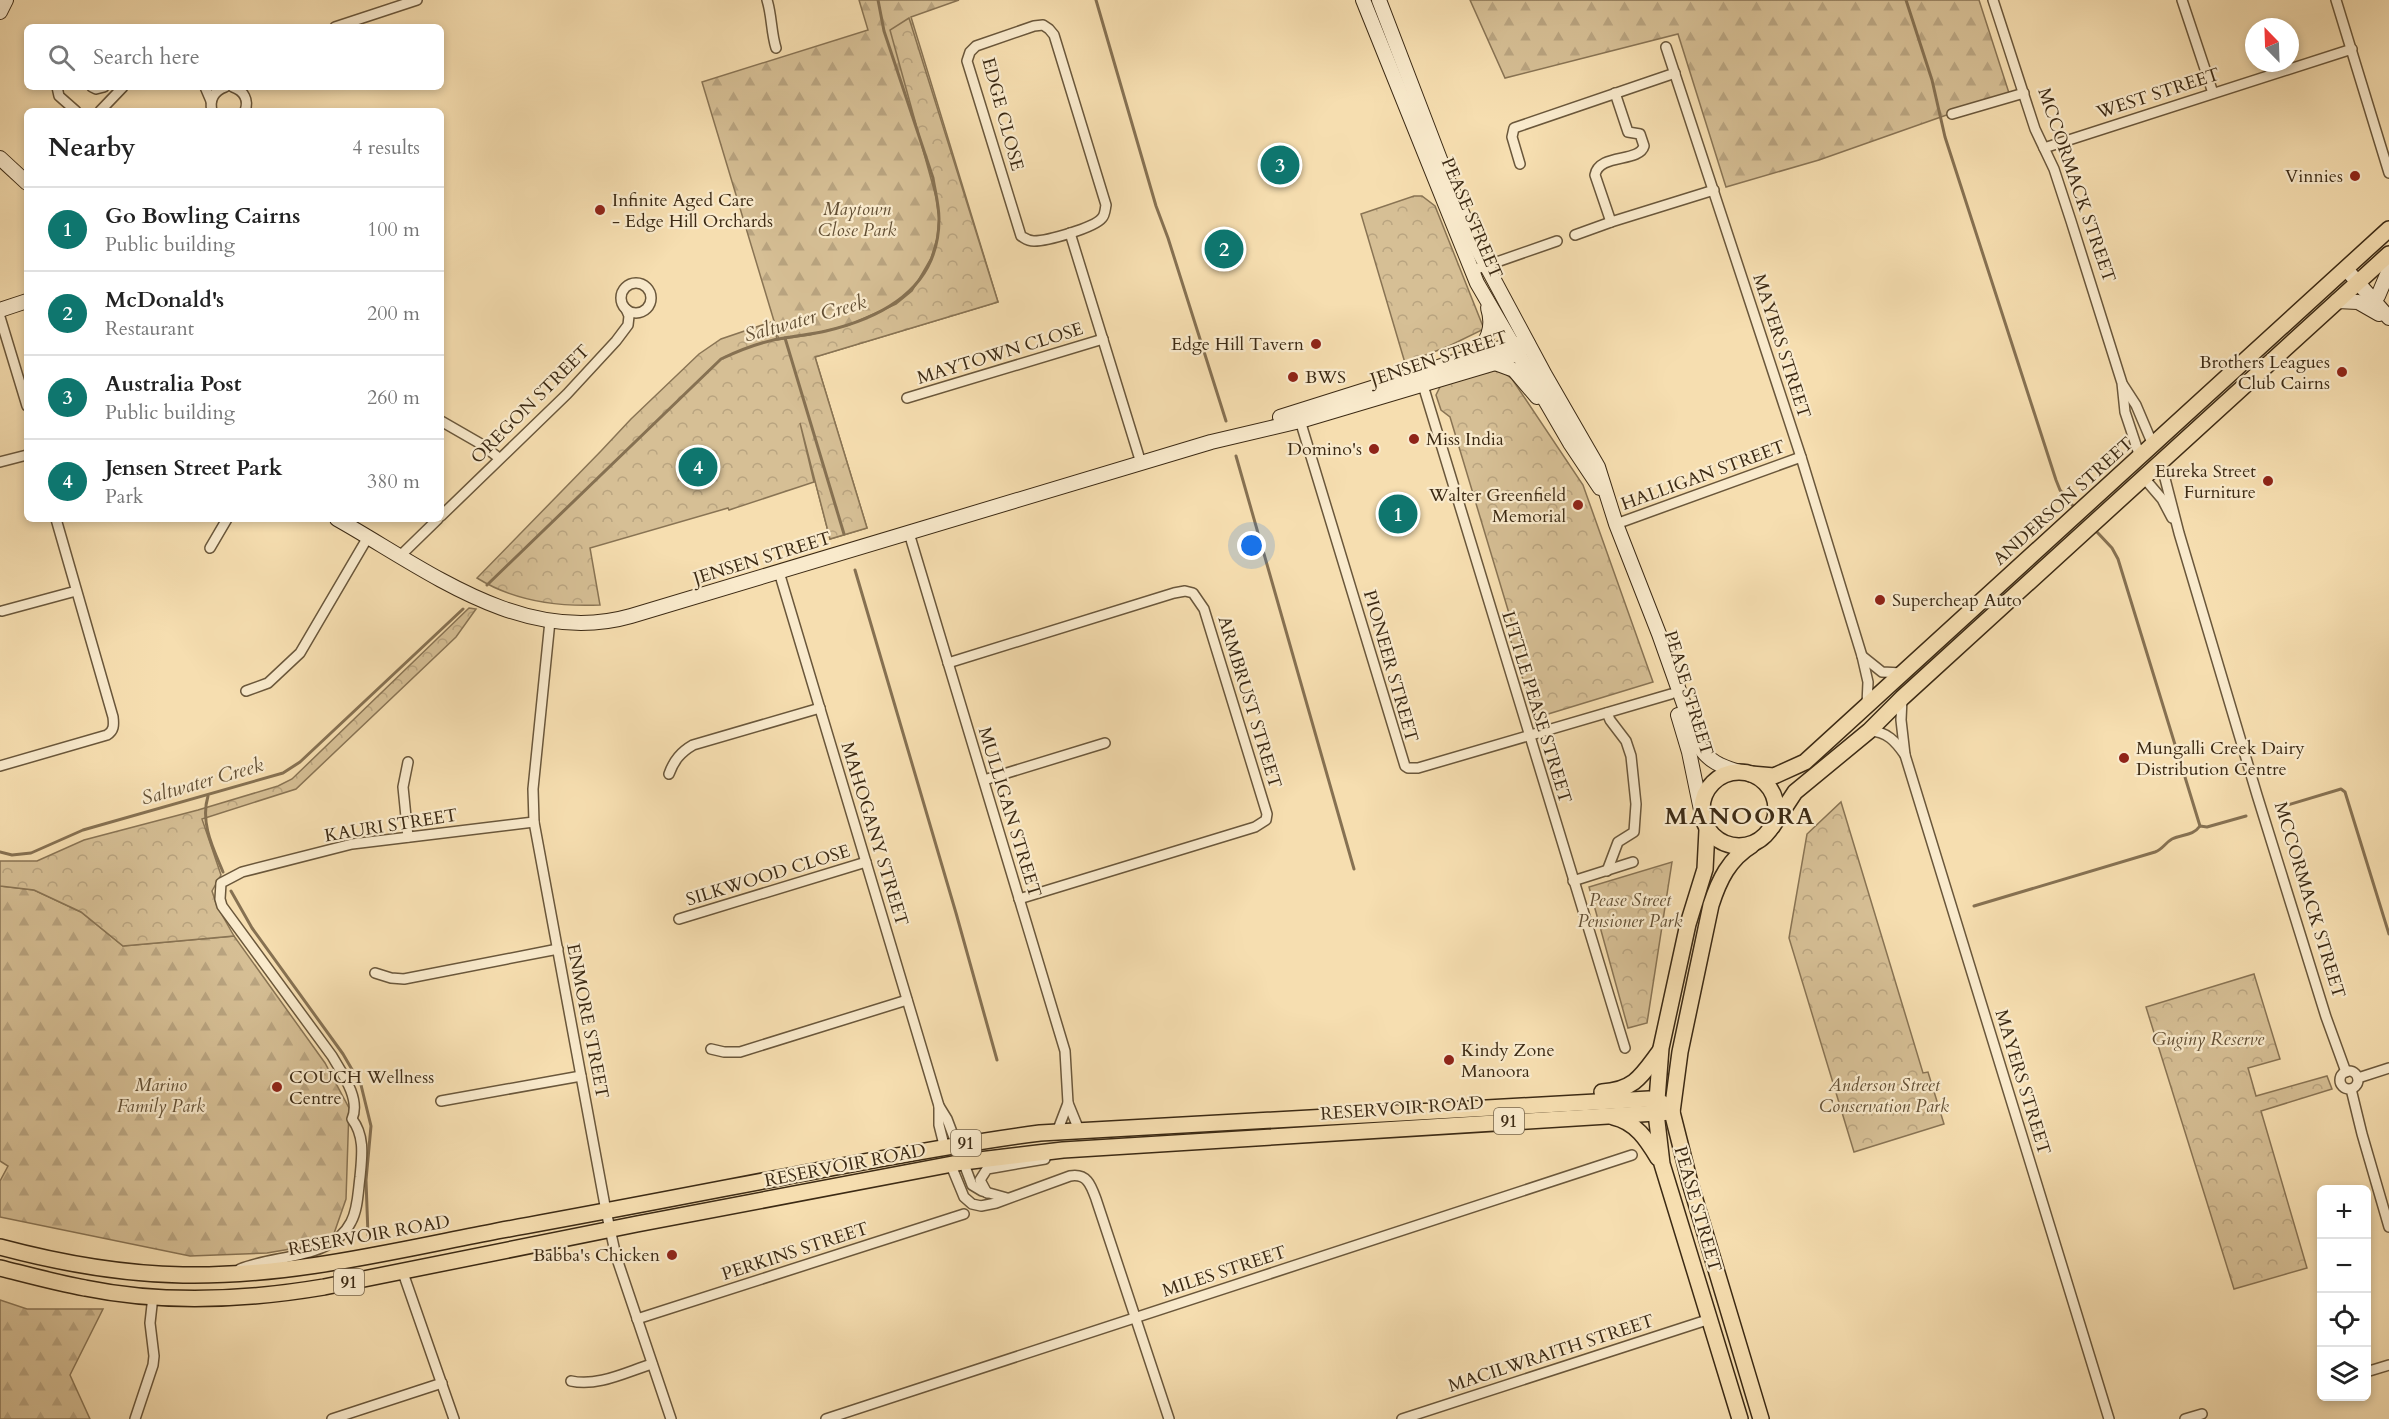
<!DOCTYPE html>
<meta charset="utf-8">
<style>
body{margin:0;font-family:Cardo,serif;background:#f6f6f6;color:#222}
.controls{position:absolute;right:18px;bottom:18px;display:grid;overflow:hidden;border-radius:9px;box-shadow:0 3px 9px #0003}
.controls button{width:54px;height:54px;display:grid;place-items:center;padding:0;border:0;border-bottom:2px solid #e0e0e0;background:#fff;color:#222;font:30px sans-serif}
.compass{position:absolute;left:2245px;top:18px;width:54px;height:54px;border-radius:50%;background:#fff;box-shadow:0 3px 9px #0003;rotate:337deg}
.you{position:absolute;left:1252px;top:546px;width:21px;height:21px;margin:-15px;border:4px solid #fff;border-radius:50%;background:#1a73e8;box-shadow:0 0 0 9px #1a73e833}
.badge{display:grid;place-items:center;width:39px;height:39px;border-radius:50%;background:#0f766e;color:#fff;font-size:20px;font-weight:700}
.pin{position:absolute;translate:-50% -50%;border:3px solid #fff;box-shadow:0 2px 6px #0006}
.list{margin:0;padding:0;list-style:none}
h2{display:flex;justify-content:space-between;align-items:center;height:78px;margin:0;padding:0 24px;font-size:26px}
h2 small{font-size:20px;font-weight:400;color:#767676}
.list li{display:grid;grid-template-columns:39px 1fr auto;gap:18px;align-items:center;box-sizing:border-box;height:84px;padding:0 24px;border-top:2px solid #e0e0e0}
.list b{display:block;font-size:22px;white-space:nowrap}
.list p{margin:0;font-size:20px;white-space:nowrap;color:#767676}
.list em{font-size:20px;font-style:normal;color:#767676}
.icon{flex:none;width:33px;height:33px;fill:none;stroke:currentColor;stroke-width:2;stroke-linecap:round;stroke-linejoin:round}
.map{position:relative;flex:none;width:2389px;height:1419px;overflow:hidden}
.search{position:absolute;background:#fff;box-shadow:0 3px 9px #0003;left:24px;top:24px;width:420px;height:66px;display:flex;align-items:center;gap:15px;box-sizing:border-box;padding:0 21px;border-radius:9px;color:#767676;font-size:22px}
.panel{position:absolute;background:#fff;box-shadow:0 3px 9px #0003;left:24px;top:108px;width:420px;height:414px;border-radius:9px}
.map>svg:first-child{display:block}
.forest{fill:url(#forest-firs);stroke:#897454;stroke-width:1.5}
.park{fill:url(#park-crowns);stroke:#897454;stroke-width:1.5}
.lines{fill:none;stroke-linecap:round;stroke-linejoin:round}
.stream{stroke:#867152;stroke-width:3}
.street-casing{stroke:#6a573b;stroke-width:12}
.secondary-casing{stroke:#3c2a14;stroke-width:16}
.primary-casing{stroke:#3c2a14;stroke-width:18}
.street{stroke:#f9eacc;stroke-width:9}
.secondary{stroke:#f9eacc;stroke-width:14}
.primary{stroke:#f6deb0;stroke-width:15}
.poi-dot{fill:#8f2418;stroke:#f9eacc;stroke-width:2}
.labels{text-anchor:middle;stroke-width:4.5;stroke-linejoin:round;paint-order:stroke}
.shield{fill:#f9eacc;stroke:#75644b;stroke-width:1.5}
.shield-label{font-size:16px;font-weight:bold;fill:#3c2a14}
.street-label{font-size:18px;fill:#3c2a14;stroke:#f9eacc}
.poi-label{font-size:18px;fill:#3c2a14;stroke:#f9eacc;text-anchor:end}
.park-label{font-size:18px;font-style:italic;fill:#624f34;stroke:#f9eacc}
.water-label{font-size:20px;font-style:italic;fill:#614e33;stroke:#f9eacc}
.district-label{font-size:24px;font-weight:bold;letter-spacing:1.5px;fill:#3c2a14;stroke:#f9eacc}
</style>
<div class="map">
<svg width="2389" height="1419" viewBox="0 0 2389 1419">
<defs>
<pattern id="forest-firs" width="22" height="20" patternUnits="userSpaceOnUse" patternTransform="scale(1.5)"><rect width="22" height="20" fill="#d6bf95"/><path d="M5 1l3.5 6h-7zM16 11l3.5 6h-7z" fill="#b9a480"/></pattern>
<pattern id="park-crowns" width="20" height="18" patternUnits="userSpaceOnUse" patternTransform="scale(1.5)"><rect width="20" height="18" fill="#d6bf95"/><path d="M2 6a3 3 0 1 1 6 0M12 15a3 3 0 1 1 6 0" fill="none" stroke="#b9a480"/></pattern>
</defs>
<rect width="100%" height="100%" fill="#f6deb0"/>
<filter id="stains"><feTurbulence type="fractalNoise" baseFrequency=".00333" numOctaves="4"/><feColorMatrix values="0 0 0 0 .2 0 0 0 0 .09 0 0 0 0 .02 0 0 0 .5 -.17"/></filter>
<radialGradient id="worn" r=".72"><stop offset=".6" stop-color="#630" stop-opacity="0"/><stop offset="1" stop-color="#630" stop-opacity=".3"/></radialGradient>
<g class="forest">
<polygon points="859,0 959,0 911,17 998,302 815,357 867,528 830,539 774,321 702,82 868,30"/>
<polygon points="1470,0 1979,0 2009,93 1819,160 1726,187 1678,34 1505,78"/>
<polygon points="0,886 34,890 81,912 123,946 234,936 325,1063 349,1108 346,1199 331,1242 267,1253 190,1256 0,1217 0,1181 8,1166 0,1161"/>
<polygon points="0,1300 27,1309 103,1309 70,1375 90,1419 0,1419"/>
</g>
<g class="park">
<path d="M909 18 998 302 815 357 867 528 830 539 800 423 814 482 729 510 728 508 590 548 600 605C557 607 514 601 477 578L601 451 631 419 699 354 721 339 774 321 777 340 809 335 849 325 896 304 912 291 931 258 937 239 939 219 936 197 890 30Z"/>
<polygon points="1414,196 1422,196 1435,206 1484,329 1449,346 1405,363 1361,214"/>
<polygon points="1493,370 1503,372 1512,379 1583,485 1653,682 1535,718 1510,638 1514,630 1450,417 1441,410 1436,395 1441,385"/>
<polygon points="469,608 476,609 456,637 296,789 202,819 221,875 212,891 217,906 234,936 123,946 81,912 34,890 0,886 0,861 37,861 84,840 198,810 278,786 292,779"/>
<polygon points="1841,802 1923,1073 1928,1072 1944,1124 1854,1152 1789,938 1807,834"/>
<polygon points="1672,862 1647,1023 1628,1028 1589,887"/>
<polygon points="2254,974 2280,1059 2248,1068 2256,1096 2327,1076 2332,1089 2261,1111 2307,1268 2234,1289 2146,1007"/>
</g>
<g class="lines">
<g class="stream">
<polyline points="1096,0 1156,206 1168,238 1226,421"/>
<polyline points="1906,0 1932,80 1945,137 2056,480 2060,490 2073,506"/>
<polyline points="785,338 844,534"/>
<polyline points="1236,456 1354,869"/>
<polyline points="2097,532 2112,548 2118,559 2200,826"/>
<polyline points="855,570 956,913 997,1060"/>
<path d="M487 585 721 359C742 349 766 340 790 337 802 335 814 334 826 331 885 317 939 287 939 219 939 205 935 191 933 178L884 31 878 0"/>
<path d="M208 796C200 823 213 848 223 872"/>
<polyline points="2281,807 2341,789 2345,792 2389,934"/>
<polyline points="0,852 12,855 31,853 83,830 283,773 300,762 463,609"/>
<polyline points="231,891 252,928 343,1054 361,1085 371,1126 366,1180 368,1235"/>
<path d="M1974 906 2155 852C2163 849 2165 843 2172 839 2182 834 2193 836 2200 826L2207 827 2246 816"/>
</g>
<g class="street-casing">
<g id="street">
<path d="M767 0C772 16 771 32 776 48"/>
<polyline points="1993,0 2035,129 2054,169 2071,221 2122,383 2125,412 2140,457"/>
<polyline points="2182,0 2213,93"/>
<polyline points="2336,0 2389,173"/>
<path d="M1043 25 1049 29 1054 35 1106 205C1105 210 1105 215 1102 218 1094 228 1047 241 1034 241 1028 241 1026 239 1021 236L967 61 970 52 976 46 1034 26Z"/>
<polyline points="335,27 417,0"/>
<polyline points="1666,47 1801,457 1862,656 1868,682 1867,705"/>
<polyline points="57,87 59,96 76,111"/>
<polyline points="92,87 96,89 104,87"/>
<polyline points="205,87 211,101"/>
<path d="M233 87C244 91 249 100 245 111"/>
<polyline points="100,111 123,87"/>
<path d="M212 111C209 99 214 91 225 87"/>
<polyline points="1952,114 2024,93"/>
<polyline points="2044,148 2352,49"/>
<polyline points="1520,164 1512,137 1514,128 1675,73"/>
<path d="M1611 222 1595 175C1599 153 1639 163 1644 146L1640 134 1628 132 1615 93"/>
<polyline points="1070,233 1141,463"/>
<polyline points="1575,235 1611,222 1714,190"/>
<polyline points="1471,271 1557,241"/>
<circle cx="636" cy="298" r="15"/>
<polyline points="0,317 27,406"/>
<polyline points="1422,382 1625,1048"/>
<polyline points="2123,385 2136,405 2153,445"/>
<polyline points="907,398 1103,339"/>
<polyline points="1299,417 1405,766 1408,768 1418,768 1671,694"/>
<polyline points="441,421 481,444 499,458"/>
<polyline points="0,462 27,455"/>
<polyline points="2161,463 2179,533 2257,795 2326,1017 2346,1072"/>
<polyline points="2144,478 2162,499 2172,518"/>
<polyline points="441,516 567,394 616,341 628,325 629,316 626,309"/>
<polyline points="1616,524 1801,457"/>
<polyline points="909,533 1065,1051 1068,1103 1057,1132"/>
<polyline points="210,548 227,519"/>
<polyline points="400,556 438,519"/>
<polyline points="779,572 939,1106 947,1119 972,1185 982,1191 1007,1198"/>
<polyline points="2,611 76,591"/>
<polyline points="550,621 533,789 534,822 606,1211 616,1256 671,1419"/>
<polyline points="1862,656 1882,672 1902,673"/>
<polyline points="948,663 1174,593 1185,591 1193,593 1204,609 1267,814 1266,820 1255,827 1019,899"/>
<polyline points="246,691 268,683 300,653 368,537"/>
<polyline points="1902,698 1901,720 1905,755"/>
<path d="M1869 731C1887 731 1896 742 1905 755L2109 1419"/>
<path d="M0 766 107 735C114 731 114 725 113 717L56 519"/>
<path d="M669 774C674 760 681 752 693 745L820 708"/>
<polyline points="984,780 1105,743"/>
<polyline points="408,837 403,787 408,762"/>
<polyline points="1607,871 1618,842 1634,832 1636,804 1631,756 1626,741 1610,720 1607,713"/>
<polyline points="1573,881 1633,862"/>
<polyline points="679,919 866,862"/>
<polyline points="375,973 391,978 404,979 558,949"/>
<polyline points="711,1049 724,1052 740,1052 907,1000"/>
<circle cx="2349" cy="1080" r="9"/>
<polyline points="2358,1078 2389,1068"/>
<polyline points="2351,1089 2362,1134 2389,1227"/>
<polyline points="441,1101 581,1076"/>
<polyline points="1068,1103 1079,1130"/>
<polyline points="939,1106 939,1125 945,1149"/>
<path d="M950 1163 964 1197 972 1204 981 1206 996 1203 1070 1176C1087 1173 1091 1185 1096 1199L1169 1419"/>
<polyline points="987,1193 980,1180 987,1169 1045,1159"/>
<path d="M240 1269C276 1254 332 1260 351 1222 358 1209 358 1192 360 1177 362 1156 365 1136 352 1119 361 1099 342 1073 332 1056L222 906 220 899 221 883 242 872 352 844 534 822"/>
<polyline points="402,1270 454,1419"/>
<polyline points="637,1319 964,1214"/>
<polyline points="2366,1372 2389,1365"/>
<path d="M571 1381C598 1387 626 1372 652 1364"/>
<polyline points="135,1419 153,1365 154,1356 150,1323 153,1296"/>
<polyline points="332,1419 442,1383"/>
<polyline points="826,1419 1632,1155"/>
<polyline points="1402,1419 1710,1319"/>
<polyline points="2185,1419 2202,1414"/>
</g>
</g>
<g class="secondary-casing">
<g id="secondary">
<polyline points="1363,0 1477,283 1570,443 1600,488"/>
<path d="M1379 0 1448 180 1479 252 1545 375 1598 467 1616 524 1659 634 1698 744C1707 761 1722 767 1740 772"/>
<polyline points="0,12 6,0"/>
<polyline points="0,158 27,183"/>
<polyline points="2346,269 2389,318"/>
<polyline points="2378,296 2389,270"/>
<polyline points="2337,301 2358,302 2379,314"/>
<polyline points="0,310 27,301"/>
<path d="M1471 356C1488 344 1494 327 1488 308"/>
<polyline points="1495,363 1514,370 1537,397"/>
<polyline points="1280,417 1467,358 1514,344 1523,344"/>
<path d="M337 519C426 569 523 647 631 616L1211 442 1300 421 1495 363 1514 355 1528 344"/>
<polyline points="1678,715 1689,752 1701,810"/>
</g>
</g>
<g class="primary-casing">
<g id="primary">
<circle cx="1739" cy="809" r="37"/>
<polyline points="1751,774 1774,776 1805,762 2389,229"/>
<polyline points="1772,827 1795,792 1869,731 1902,698 2389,254"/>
<polyline points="1707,830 1705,869 1688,924 1661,1048 1656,1113 1662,1164 1740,1419"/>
<path d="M1752 845C1729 859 1719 880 1711 905L1680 1052 1672 1112 1690 1183 1761 1419"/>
<path d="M1602 1092C1635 1090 1642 1075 1660 1051"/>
<path d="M1613 1117C1636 1122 1647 1140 1658 1158"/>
<path d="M0 1247C60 1263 120 1274 183 1275 289 1277 394 1251 497 1231 609 1211 720 1189 831 1168 900 1155 970 1142 1040 1133L1649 1099 1662 1103 1672 1112"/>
<path d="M0 1268C28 1275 57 1283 85 1288 163 1304 247 1300 324 1287L637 1224 963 1162 1063 1150 1672 1112"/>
</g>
</g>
<use href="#street" class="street"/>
<use href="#secondary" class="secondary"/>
<use href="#primary" class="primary"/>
</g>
<g class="poi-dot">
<circle cx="2355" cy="176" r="6"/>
<circle cx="600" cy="210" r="6"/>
<circle cx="1316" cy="344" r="6"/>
<circle cx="2342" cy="372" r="6"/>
<circle cx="1293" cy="377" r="6"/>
<circle cx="1414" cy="439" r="6"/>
<circle cx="1374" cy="449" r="6"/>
<circle cx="2268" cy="481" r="6"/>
<circle cx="1578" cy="505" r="6"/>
<circle cx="1880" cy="600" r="6"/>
<circle cx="2124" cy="758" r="6"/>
<circle cx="1449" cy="1060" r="6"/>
<circle cx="277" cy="1087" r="6"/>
<circle cx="672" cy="1255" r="6"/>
</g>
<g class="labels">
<g class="shield">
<rect x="1494" y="1108" width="30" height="26" rx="4.5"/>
<rect x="951" y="1130" width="30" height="26" rx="4.5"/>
<rect x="334" y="1269" width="30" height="26" rx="4.5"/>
</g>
<g class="shield-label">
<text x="1509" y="1127">91</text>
<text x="966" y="1149">91</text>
<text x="349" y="1288">91</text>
</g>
<g class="street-label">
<text transform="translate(2158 93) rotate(-18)" y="6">WEST STREET</text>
<text transform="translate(1003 114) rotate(75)" y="6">EDGE CLOSE</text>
<text transform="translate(2077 185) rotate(71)" y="6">MCCORMACK STREET</text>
<text transform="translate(1472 218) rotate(67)" y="6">PEASE STREET</text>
<text transform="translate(1782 346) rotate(72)" y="6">MAYERS STREET</text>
<text transform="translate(1000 353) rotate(-17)" y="6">MAYTOWN CLOSE</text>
<text transform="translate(1439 358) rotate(-18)" y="6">JENSEN STREET</text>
<text transform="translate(530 404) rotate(-45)" y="6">OREGON STREET</text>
<text transform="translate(1703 475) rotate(-20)" y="6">HALLIGAN STREET</text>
<text transform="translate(2063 501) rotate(-42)" y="6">ANDERSON STREET</text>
<text transform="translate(762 558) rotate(-17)" y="6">JENSEN STREET</text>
<text transform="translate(1391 666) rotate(74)" y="6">PIONEER STREET</text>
<text transform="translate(1689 693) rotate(73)" y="6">PEASE STREET</text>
<text transform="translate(1250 702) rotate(73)" y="6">ARMBRUST STREET</text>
<text transform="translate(1537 707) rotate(73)" y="6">LITTLE PEASE STREET</text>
<text transform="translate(1010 812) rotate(73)" y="6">MULLIGAN STREET</text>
<text transform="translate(391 825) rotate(-9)" y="6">KAURI STREET</text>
<text transform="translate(875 834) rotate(73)" y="6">MAHOGANY STREET</text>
<text transform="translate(768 875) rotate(-17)" y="6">SILKWOOD CLOSE</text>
<text transform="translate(2310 900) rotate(73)" y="6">MCCORMACK STREET</text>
<text transform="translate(588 1021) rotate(79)" y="6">ENMORE STREET</text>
<text transform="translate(2023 1082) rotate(73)" y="6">MAYERS STREET</text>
<text transform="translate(1402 1108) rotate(-4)" y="6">RESERVOIR ROAD</text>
<text transform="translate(845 1165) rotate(-11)" y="6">RESERVOIR ROAD</text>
<text transform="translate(1698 1209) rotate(74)" y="6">PEASE STREET</text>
<text transform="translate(369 1235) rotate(-10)" y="6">RESERVOIR ROAD</text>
<text transform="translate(795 1251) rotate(-18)" y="6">PERKINS STREET</text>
<text transform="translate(1224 1271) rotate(-18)" y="6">MILES STREET</text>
<text transform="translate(1551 1353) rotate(-18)" y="6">MACILWRAITH STREET</text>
</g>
<g class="poi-label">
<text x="2343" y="182">Vinnies</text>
<text x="612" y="206" text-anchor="start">Infinite Aged Care<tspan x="612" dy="21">- Edge Hill Orchards</tspan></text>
<text x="1304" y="350">Edge Hill Tavern</text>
<text x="2330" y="368">Brothers Leagues<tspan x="2330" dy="21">Club Cairns</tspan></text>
<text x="1305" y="383" text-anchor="start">BWS</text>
<text x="1426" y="445" text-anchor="start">Miss India</text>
<text x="1362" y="455">Domino's</text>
<text x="2256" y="477">Eureka Street<tspan x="2256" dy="21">Furniture</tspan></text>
<text x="1566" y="501">Walter Greenfield<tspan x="1566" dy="21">Memorial</tspan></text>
<text x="1892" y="606" text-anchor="start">Supercheap Auto</text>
<text x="2136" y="754" text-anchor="start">Mungalli Creek Dairy<tspan x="2136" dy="21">Distribution Centre</tspan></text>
<text x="1461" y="1056" text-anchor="start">Kindy Zone<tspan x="1461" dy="21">Manoora</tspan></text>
<text x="289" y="1083" text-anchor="start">COUCH Wellness<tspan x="289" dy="21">Centre</tspan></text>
<text x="660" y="1261">Babba's Chicken</text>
</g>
<g class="park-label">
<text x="857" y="215">Maytown<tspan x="857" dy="21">Close Park</tspan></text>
<text x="1630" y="906">Pease Street<tspan x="1630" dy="21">Pensioner Park</tspan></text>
<text x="2208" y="1045">Guginy Reserve</text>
<text x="161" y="1091">Marino<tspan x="161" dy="21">Family Park</tspan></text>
<text x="1884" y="1091">Anderson Street<tspan x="1884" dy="21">Conservation Park</tspan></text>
</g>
<g class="water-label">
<text transform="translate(805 318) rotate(-16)" y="7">Saltwater Creek</text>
<text transform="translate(202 781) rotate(-16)" y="7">Saltwater Creek</text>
</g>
<g class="district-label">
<text x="1740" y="824">MANOORA</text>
</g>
</g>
<rect width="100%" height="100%" filter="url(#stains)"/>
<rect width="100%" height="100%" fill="url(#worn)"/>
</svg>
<div class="controls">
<button>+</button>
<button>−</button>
<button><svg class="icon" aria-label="locate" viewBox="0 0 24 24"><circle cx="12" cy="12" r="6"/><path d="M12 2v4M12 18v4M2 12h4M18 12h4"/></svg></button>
<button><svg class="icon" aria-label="layers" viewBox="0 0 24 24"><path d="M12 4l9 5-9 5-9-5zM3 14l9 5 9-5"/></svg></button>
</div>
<svg class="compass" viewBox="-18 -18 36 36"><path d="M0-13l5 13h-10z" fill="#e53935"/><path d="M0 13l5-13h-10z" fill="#767676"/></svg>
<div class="you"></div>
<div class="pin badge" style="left:1398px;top:514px">1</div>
<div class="pin badge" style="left:1224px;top:249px">2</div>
<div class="pin badge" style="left:1280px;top:165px">3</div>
<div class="pin badge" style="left:698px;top:467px">4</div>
<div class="search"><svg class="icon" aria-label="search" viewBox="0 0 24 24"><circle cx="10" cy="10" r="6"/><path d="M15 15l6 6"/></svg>Search here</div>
<section class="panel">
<h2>Nearby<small>4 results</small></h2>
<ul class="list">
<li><span class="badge">1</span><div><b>Go Bowling Cairns</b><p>Public building</p></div><em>100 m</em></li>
<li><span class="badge">2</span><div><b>McDonald's</b><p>Restaurant</p></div><em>200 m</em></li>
<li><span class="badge">3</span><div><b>Australia Post</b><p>Public building</p></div><em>260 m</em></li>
<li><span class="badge">4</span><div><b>Jensen Street Park</b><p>Park</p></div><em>380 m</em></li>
</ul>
</section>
</div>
